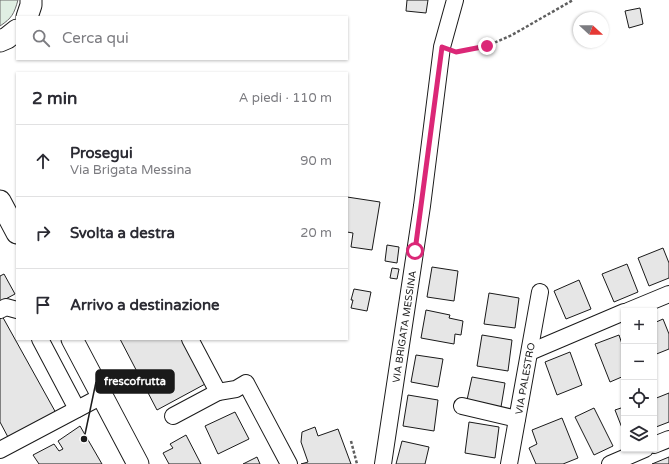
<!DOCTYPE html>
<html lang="it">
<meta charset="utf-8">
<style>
body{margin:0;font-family:"Varela Round",sans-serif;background:#f2f2f3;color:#2b2b33}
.controls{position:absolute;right:12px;bottom:12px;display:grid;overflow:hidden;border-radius:0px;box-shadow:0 1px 3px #0004}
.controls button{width:36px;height:36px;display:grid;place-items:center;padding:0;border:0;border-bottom:1px solid #e1e1e2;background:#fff;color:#2b2b33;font:20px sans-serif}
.compass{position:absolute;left:573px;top:12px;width:36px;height:36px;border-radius:50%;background:#fff;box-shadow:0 1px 3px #0004;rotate:111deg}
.stop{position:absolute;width:12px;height:12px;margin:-9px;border:3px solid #db2777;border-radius:50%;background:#fff}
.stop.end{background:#db2777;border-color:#fff;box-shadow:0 1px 4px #0008}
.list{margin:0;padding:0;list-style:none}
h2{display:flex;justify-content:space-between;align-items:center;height:52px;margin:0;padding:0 16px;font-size:17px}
h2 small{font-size:13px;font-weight:400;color:#7c7c81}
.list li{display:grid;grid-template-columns:26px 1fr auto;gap:12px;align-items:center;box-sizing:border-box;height:72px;padding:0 16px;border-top:1px solid #e1e1e2}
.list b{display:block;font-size:15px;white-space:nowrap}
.list p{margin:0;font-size:13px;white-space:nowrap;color:#7c7c81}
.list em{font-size:13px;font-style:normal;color:#7c7c81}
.icon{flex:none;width:22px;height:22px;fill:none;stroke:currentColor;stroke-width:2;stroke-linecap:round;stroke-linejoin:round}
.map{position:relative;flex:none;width:669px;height:464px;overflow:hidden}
.search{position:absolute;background:#fff;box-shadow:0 1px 3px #0004;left:16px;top:16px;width:332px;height:44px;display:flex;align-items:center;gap:10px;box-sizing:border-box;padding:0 14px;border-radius:0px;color:#7c7c81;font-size:15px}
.panel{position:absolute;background:#fff;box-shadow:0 1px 3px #0004;left:16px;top:72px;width:332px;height:268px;border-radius:0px}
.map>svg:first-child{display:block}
.green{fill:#e0efe3;stroke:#6a6a6a}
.building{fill:#e6e6e6;stroke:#1a1a1a}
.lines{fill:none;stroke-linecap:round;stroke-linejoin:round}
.minor-casing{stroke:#1a1a1a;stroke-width:18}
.major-casing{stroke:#1a1a1a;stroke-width:23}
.path{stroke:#5f5f5f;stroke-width:2.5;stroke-dasharray:3 2;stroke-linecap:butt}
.minor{stroke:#fff;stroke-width:16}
.major{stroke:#fff;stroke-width:21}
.route{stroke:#db2777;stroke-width:5}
.labels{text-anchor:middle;stroke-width:3;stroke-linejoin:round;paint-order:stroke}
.street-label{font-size:10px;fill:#1a1a1a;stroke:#fff}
.leader{fill:none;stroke:#1a1a1a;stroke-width:1.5}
.callout-dot{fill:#1a1a1a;stroke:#fff;stroke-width:1.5}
.callout{fill:#1a1a1a;stroke:#1a1a1a;stroke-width:1.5}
.callout-label{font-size:11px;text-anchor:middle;font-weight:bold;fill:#fff}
</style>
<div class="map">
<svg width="669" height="464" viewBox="0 0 669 464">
<rect width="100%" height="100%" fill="#fff"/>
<path class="green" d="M0 0H18C14 14 12 18 0 26Z"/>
<g class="building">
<polygon points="407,0 428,0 426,13 406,11"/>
<polygon points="640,8 643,24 629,28 625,11"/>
<polygon points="347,197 380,202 372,250 351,247 353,233 347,232"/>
<polygon points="387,245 399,247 397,263 385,261"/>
<polygon points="663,248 669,263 669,278 649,286 638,258"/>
<polygon points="627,264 638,292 614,302 602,274"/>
<polygon points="432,267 458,271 454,301 427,297"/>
<polygon points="392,268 399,269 397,279 390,278"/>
<polygon points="4,274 15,294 0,302 0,276"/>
<polygon points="579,280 591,309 566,319 554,291"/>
<polygon points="354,289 371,292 367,311 351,308 353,300 351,300"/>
<polygon points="489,293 519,298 515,328 484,324"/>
<polygon points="426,310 450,315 449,318 463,321 461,335 455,334 454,344 421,338"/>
<polygon points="1,314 56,413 9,439 0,422 0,315"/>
<polygon points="663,319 669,334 669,349 654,355 654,323"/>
<polygon points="482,335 512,340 508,371 477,366"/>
<polygon points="619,335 622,344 624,343 624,376 610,382 595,344"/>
<polygon points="120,339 184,339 207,383 157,410"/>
<polygon points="570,352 582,385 557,395 545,362"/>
<polygon points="416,355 443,359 438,387 411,382"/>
<polygon points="472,377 505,383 501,407 467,400"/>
<polygon points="669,393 669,422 656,427 654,423 654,399"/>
<polygon points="408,395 438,400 434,431 403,426"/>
<polygon points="624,407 624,433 615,410"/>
<polygon points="594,408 613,446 594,455 575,417"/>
<polygon points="235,412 249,439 218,454 205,426"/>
<polygon points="562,418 578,458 563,464 536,464 529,448 537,444 532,430"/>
<polygon points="469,422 499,427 495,458 465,453"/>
<polygon points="80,426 102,464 39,464 33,455 54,444 59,451 63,449 58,441"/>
<polygon points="315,427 318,436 338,429 351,464 301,464 308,462 301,442 302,432"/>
<polygon points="186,435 201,464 169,464 163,453 173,448 170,444"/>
<polygon points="402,441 429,447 425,464 396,464"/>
<polygon points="257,457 260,464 243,464"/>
<polygon points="669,457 669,464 652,464"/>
</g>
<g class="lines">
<g class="minor-casing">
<g id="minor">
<polyline points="0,310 6,307 17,310"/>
<polyline points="628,311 669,294"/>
<polyline points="40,339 77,409"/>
<polyline points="530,352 624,312"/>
<polyline points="218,392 236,389 246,383 289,464"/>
<polyline points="462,406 517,419"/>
<polyline points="173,416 218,392 190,339"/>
<polyline points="654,445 669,439"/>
<polyline points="0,450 102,396"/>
<path id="s1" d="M383 464 422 206 442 47 455 0"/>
<path id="s2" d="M509 464 540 292"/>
<polyline points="610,464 645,449"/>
</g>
</g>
<g class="major-casing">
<g id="major">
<polyline points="27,17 31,5 31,0"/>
<polyline points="0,41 7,38 17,30"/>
<polyline points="0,201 17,233"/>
<polyline points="72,339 138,464"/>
</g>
</g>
<g class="path">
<polyline points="456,52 487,46 512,35 573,0"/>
<polyline points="351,441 357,464"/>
</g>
<use href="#minor" class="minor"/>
<use href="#major" class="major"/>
</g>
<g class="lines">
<polyline class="route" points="415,251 442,47 456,52 487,46"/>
</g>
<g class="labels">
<g class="street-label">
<text dy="4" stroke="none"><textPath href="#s1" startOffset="139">VIA BRIGATA MESSINA</textPath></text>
<text dy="4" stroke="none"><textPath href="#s2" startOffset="87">VIA PALESTRO</textPath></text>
</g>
</g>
<path class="leader" d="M84 439L96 382"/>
<circle class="callout-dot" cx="84" cy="439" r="4"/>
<rect class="callout" x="96" y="370" width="78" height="23" rx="4"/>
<g class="callout-label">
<text x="135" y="385">frescofrutta</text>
</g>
</svg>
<div class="controls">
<button>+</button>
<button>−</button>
<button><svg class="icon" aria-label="locate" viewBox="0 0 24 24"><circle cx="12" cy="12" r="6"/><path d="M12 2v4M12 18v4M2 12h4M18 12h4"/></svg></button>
<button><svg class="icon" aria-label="layers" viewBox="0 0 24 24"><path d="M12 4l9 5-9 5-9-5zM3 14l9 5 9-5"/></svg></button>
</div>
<svg class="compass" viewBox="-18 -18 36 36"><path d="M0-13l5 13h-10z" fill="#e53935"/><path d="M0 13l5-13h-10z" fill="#7c7c81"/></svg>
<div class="stop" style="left:415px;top:251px"></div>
<div class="stop end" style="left:487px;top:46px"></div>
<div class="search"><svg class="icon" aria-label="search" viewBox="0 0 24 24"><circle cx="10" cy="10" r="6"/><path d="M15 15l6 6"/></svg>Cerca qui</div>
<section class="panel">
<h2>2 min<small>A piedi · 110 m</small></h2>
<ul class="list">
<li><svg class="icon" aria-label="ahead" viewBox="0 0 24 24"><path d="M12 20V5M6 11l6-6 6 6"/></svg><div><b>Prosegui</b><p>Via Brigata Messina</p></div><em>90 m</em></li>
<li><svg class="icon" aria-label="right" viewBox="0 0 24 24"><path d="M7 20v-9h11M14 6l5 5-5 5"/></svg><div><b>Svolta a destra</b></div><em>20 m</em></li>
<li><svg class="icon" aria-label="arrive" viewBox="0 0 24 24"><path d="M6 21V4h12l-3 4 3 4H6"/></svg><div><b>Arrivo a destinazione</b></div></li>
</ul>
</section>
</div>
